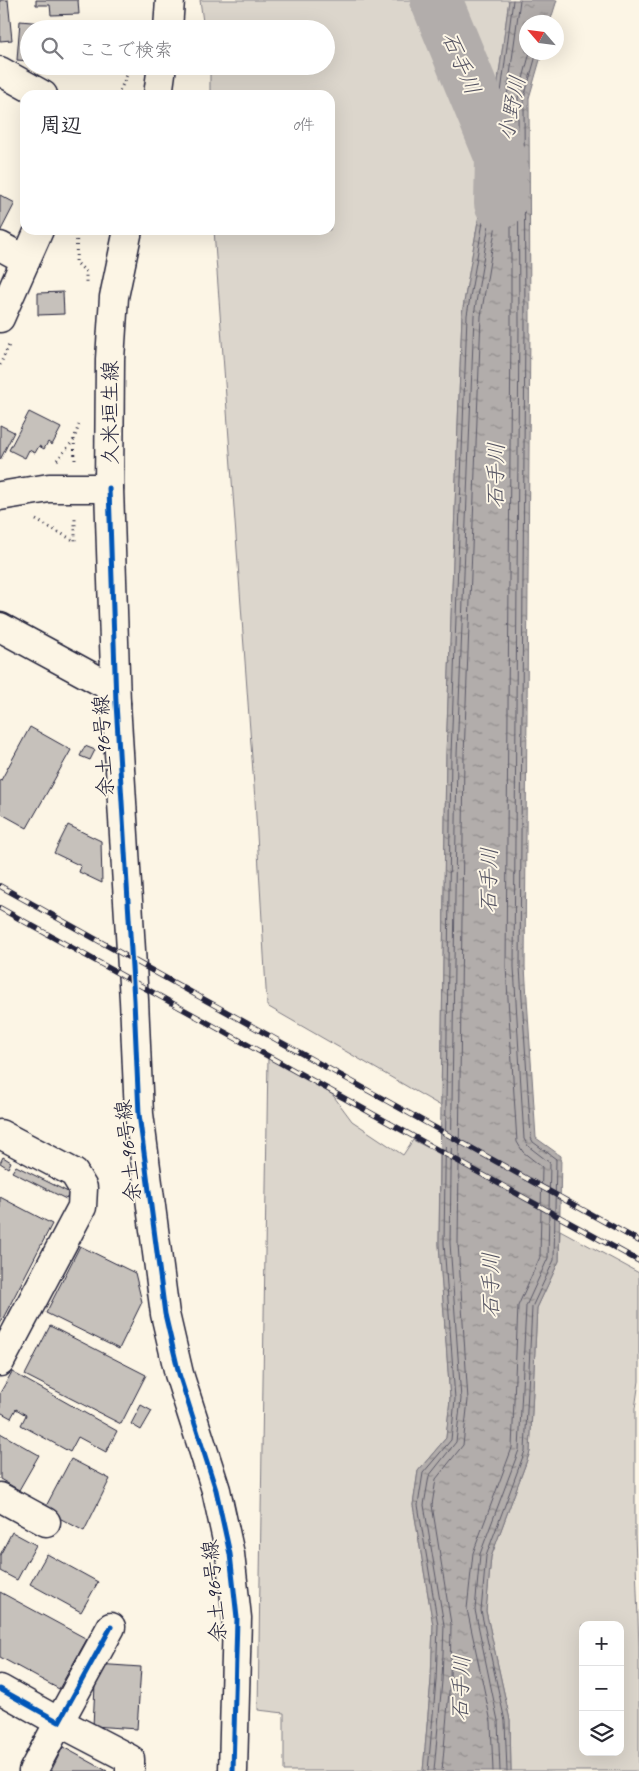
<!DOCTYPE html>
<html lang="ja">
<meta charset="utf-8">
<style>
body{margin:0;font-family:Caveat,"Klee One",sans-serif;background:#f7f7f7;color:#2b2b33}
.controls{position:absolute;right:15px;bottom:15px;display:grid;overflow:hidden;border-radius:10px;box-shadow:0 5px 20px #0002}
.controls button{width:45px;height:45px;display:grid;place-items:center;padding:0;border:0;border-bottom:1px solid #e1e1e2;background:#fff;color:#2b2b33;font:25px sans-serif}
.compass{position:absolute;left:519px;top:15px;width:45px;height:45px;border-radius:50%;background:#fff;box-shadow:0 5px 20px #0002;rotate:298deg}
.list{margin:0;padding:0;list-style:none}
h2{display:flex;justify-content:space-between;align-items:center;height:65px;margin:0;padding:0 20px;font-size:21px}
h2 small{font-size:16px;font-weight:400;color:#7c7c81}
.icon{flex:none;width:28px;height:28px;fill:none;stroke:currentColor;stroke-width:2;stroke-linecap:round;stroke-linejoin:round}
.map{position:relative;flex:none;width:639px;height:1771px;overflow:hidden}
.search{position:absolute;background:#fff;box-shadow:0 5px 20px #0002;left:20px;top:20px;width:315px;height:55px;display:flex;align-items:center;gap:12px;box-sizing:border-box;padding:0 18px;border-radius:28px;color:#7c7c81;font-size:19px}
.panel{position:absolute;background:#fff;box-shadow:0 5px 20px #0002;left:20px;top:90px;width:315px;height:145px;border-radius:15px}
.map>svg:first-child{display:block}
.grass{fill:#dcd6cc;stroke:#7f7c84;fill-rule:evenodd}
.water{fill:url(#water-ripples);stroke:#78757e}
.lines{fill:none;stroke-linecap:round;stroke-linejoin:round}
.shore{stroke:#5c5a68;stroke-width:1}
.river{stroke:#b2adab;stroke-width:52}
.building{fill:#c6c1bb;stroke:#22223b}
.minor-casing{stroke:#22223b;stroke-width:31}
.major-casing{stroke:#22223b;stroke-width:31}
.path{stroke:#22223b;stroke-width:3;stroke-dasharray:1 4;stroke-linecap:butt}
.minor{stroke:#fcf5e5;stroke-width:28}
.major{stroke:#fcf5e5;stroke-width:28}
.rail-casing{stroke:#22223b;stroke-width:5.5}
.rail{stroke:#fcf5e5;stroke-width:4;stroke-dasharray:11;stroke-linecap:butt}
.cycleway-casing{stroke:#fcf5e5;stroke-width:8}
.cycleway{stroke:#0057b8;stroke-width:5}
.labels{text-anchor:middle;stroke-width:4;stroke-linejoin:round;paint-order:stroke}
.street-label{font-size:21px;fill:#22223b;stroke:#fcf5e5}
.water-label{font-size:22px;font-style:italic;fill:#545362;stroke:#fcf5e5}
</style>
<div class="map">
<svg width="639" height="1771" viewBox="0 0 639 1771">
<defs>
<pattern id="water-ripples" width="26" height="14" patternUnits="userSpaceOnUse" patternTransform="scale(1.25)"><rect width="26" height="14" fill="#b2adab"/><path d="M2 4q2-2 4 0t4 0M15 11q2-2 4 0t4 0" fill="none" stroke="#908c8c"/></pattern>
</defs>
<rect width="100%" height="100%" fill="#fcf5e5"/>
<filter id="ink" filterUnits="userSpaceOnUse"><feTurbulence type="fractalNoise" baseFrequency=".02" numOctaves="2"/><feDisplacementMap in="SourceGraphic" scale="10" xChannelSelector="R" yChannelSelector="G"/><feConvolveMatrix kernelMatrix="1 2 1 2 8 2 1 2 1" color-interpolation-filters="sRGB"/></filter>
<g filter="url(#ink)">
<g class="grass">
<polygon points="200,0 509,0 483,192 462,314 446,755 441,1106 267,1006 255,800 214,230 330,230 330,95 210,95 210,66 326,66 326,29 204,29"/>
<polygon points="268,1057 332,1094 352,1121 403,1155 413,1140 440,1154 439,1244 450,1399 446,1438 418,1471 413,1505 433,1625 431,1680 423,1771 284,1771 284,1713 258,1710"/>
<path d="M560 1230 639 1273V1381L635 1409V1535L639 1647V1771H511L510 1720 486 1611 491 1557 530 1452 537 1308 559 1261ZM583 1625H620V1752H583Z"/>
</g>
<polygon class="water" points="509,0 557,0 550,22 526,22 526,52 542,53 529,98 530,324 525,967 536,1138 561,1156 559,1261 537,1308 530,1452 491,1557 486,1611 510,1720 511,1771 423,1771 431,1680 433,1625 413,1505 418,1471 446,1438 450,1399 439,1244 446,755 462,314 483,192"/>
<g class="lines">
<g class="shore">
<polyline points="428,1771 436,1681 438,1625 418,1505 423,1473 451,1440 455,1399 444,1243 451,755 467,315 488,193 513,0"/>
<polyline points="434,1771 442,1681 444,1625 424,1505 429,1476 456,1442 461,1399 450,1243 457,755 474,315 494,194 520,0"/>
<polyline points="442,1771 450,1681 451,1624 432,1505 436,1479 463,1445 468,1400 458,1243 464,755 481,316 506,163 508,161 511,164 511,323 506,967 517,1142 523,1152 542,1167 540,1257 518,1306 512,1448 473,1553 467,1609 491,1722 493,1771"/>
<polyline points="500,1771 498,1721 475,1610 480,1554 519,1450 526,1306 548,1258 550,1163 528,1146 524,1139 514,967 519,324 518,98 530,52"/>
<polyline points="507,1771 505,1721 481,1611 486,1556 525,1451 532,1307 554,1260 556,1159 533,1142 531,1138 520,967 525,324 524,98 537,52"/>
</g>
<polyline class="river" points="436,0 501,158 500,203"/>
</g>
<g class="building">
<polygon points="0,0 8,0 12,40 0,41"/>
<polygon points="36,0 78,0 79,14 51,15 50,5 36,5"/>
<polygon points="20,21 54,24 54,29 29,29 29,61 17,60"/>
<polygon points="0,195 15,203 0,232"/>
<polygon points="63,292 64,314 38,315 38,293"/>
<polygon points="29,412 61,428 52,445 48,442 44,449 39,446 35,453 29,450 25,458 9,450"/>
<polygon points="0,425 14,432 0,460"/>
<polygon points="30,727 71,750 27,828 0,813 0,782"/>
<polygon points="85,746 95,750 90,760 80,756"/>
<polygon points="68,825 101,841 102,883 79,872 81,866 54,853"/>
<polygon points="3,1157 11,1162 8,1168 0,1163"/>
<polygon points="16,1166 70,1193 66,1199 12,1172"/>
<polygon points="0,1197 52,1224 0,1324"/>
<polygon points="80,1246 135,1273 142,1302 119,1349 46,1313"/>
<polygon points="50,1326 146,1375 121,1424 25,1375"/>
<polygon points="12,1372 117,1431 106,1452 78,1437 70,1452 21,1425 26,1415 16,1409 11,1418 0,1412 0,1393"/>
<polygon points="141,1405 152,1411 141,1430 131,1424"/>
<polygon points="0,1433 39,1455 19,1490 0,1479"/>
<polygon points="71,1459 110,1479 84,1531 44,1510"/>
<polygon points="12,1532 36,1545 17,1580 0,1571 0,1555"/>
<polygon points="47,1554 98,1582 81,1612 30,1584"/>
<polygon points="0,1592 87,1639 59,1689 0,1657"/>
<polygon points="96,1664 141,1667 137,1729 93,1726"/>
<polygon points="63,1747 107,1771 51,1771"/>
</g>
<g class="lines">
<g class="minor-casing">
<g id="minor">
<polyline points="0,71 43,95"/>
<polyline points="0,246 26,260"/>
<polyline points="109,488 116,703 134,1000 139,1114 165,1314 179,1374 216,1490 230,1554 237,1618 233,1771"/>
<polyline points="0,627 107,685 116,703"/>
<polyline points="0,1134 74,1173 83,1188 82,1207 0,1362"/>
<polyline points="0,1497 46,1522"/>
<polyline points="0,1689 59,1722 111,1627"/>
<polyline points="33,1771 59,1722 130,1759 130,1771"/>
</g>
</g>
<g class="major-casing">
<g id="major">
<polyline points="168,29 170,0"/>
<polyline points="158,95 162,66"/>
<polyline points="0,318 39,230"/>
<polyline points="0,496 49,488 109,488 110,359 114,297 128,230"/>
</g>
</g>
<g class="path">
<polyline points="118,95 131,66"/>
<polyline points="77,230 76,262 86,272 86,282"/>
<polyline points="0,365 9,345"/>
<polyline points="57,460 74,440"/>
<polyline points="75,460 74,439 79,425"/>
<polyline points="36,520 75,541 75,516"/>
</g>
<use href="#minor" class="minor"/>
<use href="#major" class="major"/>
<g class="rail-casing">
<g id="rail">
<polyline points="0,886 639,1241"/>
<polyline points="0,908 639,1261"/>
</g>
</g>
<use href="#rail" class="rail"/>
<g class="cycleway-casing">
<g id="cycleway">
<polyline points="109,488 116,703 134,1000 139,1114 165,1314 179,1374 216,1490 230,1554 237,1618 233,1771"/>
<polyline points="0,1689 59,1722 111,1627"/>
</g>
</g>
<use href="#cycleway" class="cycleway"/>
</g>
</g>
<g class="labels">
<g class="street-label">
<text transform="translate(110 413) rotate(-90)" y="7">久米垣生線</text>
<text transform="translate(103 746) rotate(-93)" y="7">余土96号線</text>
<text transform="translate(128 1151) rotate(-96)" y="7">余土96号線</text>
<text transform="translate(214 1591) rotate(-95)" y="7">余土96号線</text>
</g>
<g class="water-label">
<text transform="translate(462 63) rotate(67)" y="8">石手川</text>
<text transform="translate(511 108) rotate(-79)" y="8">小野川</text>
<text transform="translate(495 475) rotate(-89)" y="8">石手川</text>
<text transform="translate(488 880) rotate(-89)" y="8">石手川</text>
<text transform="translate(490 1285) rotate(-90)" y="8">石手川</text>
<text transform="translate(460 1688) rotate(-88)" y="8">石手川</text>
</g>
</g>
</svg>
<div class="controls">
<button>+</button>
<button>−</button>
<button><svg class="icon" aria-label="layers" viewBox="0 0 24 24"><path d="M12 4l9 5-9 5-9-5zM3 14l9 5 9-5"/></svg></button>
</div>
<svg class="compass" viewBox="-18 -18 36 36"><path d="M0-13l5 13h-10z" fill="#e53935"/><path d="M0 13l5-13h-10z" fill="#7c7c81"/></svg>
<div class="search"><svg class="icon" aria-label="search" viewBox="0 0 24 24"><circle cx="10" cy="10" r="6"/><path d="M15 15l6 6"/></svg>ここで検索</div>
<section class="panel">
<h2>周辺<small>0件</small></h2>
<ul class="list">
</ul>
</section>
</div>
